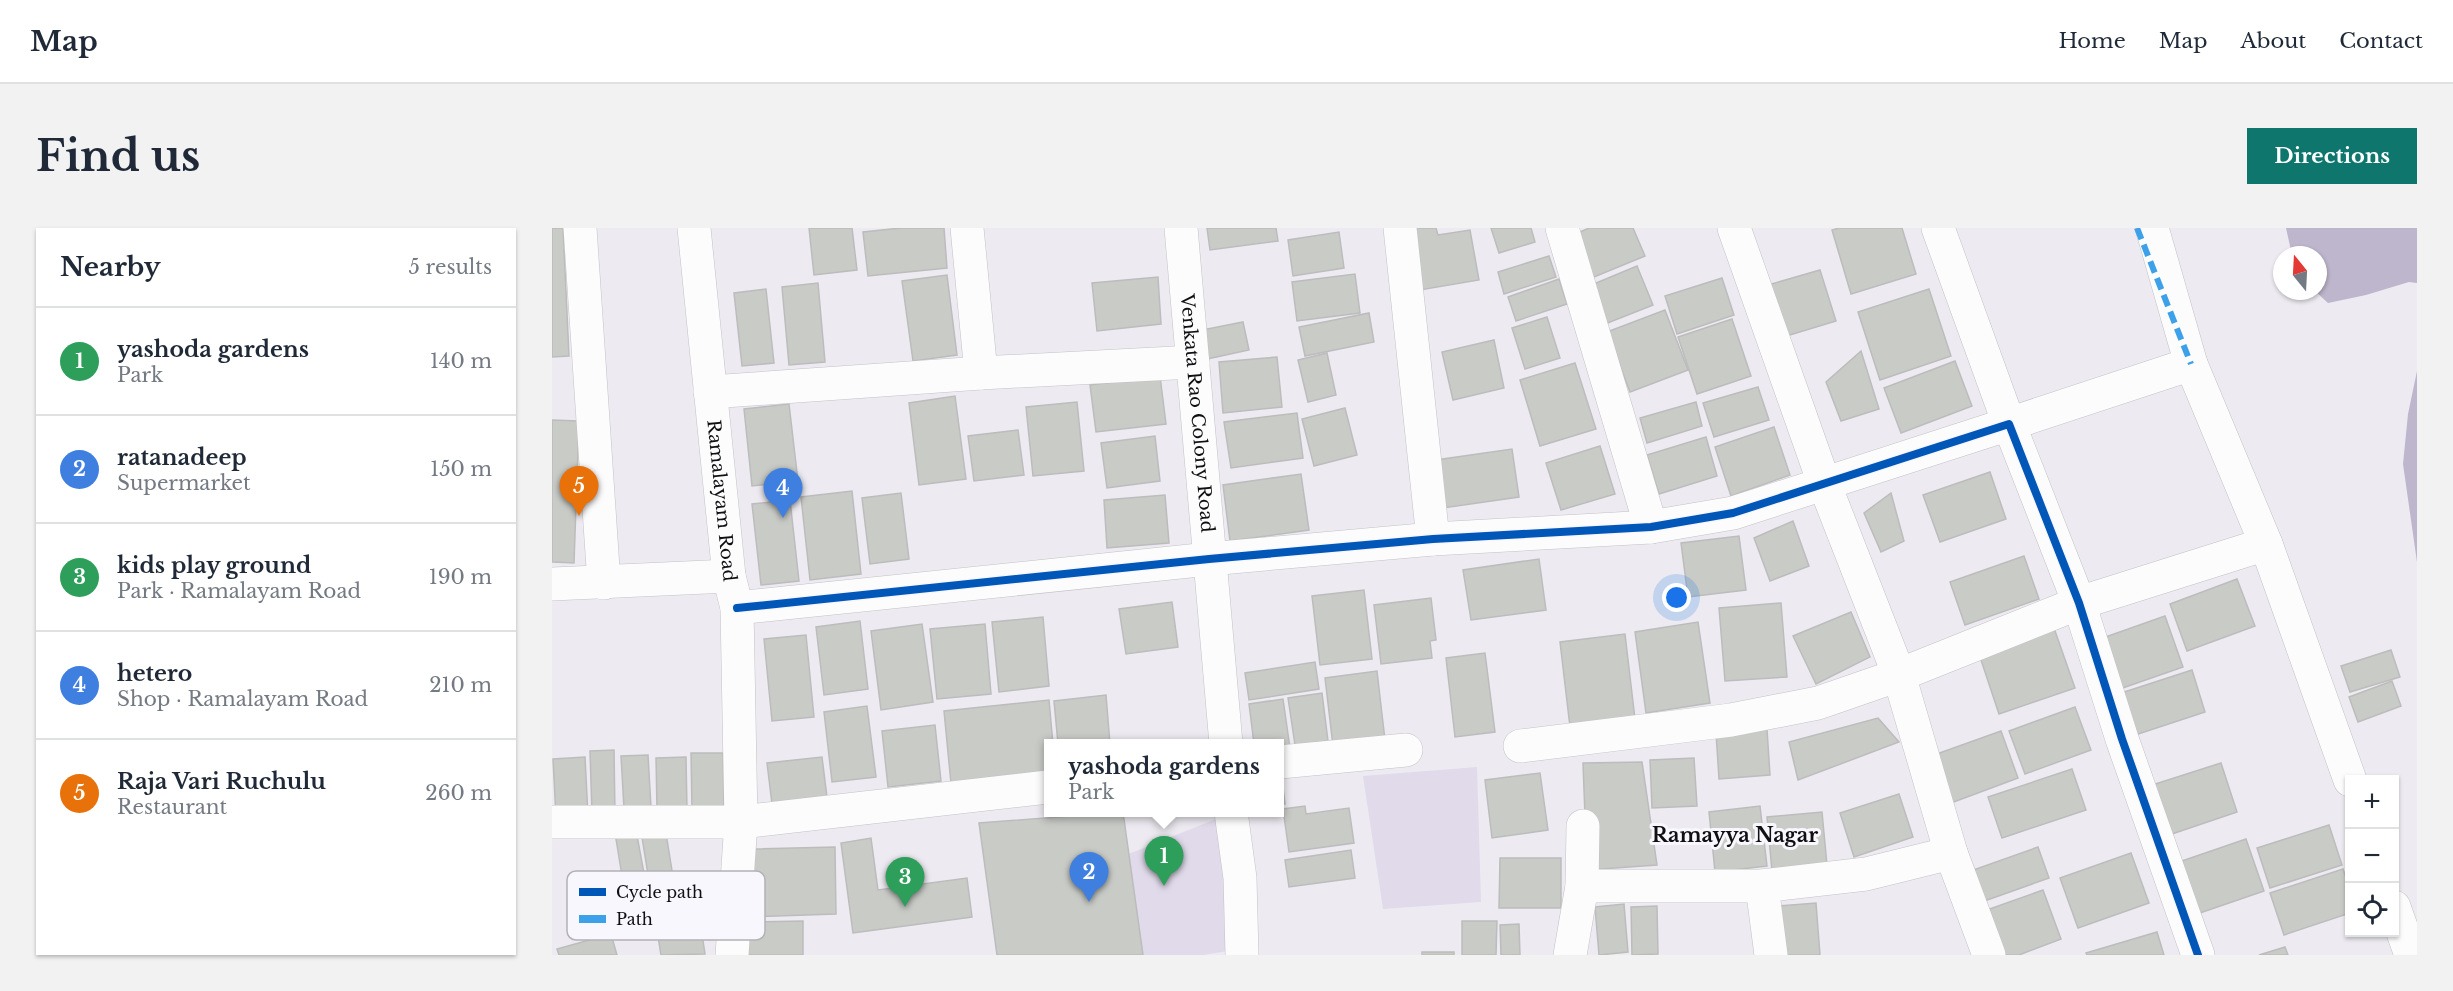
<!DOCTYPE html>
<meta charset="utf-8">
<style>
body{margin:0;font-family:"Libre Baskerville",serif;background:#f2f2f3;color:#1f2937}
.controls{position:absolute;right:18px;bottom:18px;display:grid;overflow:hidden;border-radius:0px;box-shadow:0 2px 4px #0004}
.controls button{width:54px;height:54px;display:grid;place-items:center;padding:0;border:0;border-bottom:2px solid #e0e1e3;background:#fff;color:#1f2937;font:30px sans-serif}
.compass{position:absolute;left:1721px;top:18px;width:54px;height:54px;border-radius:50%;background:#fff;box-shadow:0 2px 4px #0004;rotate:342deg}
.you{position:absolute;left:1125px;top:370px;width:21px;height:21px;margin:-15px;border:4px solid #fff;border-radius:50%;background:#1a73e8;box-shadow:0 0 0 9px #1a73e833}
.badge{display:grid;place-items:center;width:39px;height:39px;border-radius:50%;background:#0f766e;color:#fff;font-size:20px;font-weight:700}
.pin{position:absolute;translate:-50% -50px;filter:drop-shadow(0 2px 3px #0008)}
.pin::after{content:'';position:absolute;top:32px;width:21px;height:18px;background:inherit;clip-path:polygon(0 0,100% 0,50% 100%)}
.popup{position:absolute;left:492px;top:511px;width:240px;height:78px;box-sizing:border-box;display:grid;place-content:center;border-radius:0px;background:#fff;filter:drop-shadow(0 2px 4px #0005);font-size:20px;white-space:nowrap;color:#747a83}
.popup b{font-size:22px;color:#1f2937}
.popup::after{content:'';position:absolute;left:50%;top:100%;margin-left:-12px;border:12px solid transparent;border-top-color:#fff}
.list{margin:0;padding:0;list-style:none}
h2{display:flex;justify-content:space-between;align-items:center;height:78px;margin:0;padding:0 24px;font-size:26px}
h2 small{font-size:20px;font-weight:400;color:#747a83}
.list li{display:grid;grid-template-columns:39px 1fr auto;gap:18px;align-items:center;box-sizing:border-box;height:108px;padding:0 24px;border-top:2px solid #e0e1e3}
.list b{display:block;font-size:22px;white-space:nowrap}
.list p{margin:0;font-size:20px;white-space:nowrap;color:#747a83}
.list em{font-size:20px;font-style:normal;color:#747a83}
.icon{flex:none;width:33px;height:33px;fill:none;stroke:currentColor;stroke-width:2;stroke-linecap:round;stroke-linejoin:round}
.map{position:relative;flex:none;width:1865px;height:727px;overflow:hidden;border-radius:0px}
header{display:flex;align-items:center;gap:36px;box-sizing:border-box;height:84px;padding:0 30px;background:#fff;border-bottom:2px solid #e0e1e3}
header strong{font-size:28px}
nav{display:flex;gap:33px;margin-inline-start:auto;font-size:21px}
.intro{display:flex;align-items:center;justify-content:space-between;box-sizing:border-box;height:144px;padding:0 36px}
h1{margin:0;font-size:42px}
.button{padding:15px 27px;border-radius:0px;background:#0f766e;color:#fff;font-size:21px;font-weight:700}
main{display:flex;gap:36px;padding:0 36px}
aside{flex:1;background:#fff;border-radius:0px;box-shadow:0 2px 4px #0004}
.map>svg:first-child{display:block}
.green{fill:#e0daea}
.water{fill:#beb6cc}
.building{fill:#c9cbc7;stroke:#bcbcbd;stroke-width:1.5}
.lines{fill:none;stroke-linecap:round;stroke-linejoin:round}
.minor-casing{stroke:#c3c1c5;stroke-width:34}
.minor{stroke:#fcfcfd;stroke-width:33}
.quiet{stroke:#3da1ea;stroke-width:6;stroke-dasharray:12 6;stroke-linecap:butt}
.cycleway-casing{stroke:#f9f7fe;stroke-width:11}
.cycleway{stroke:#0057b8;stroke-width:8}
.labels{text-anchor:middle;stroke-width:6;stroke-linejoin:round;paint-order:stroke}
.street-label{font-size:18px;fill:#100f12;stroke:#f9f7fe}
.neighbourhood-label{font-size:20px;font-weight:bold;fill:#100f12;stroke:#f9f7fe}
.key{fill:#f9f7fe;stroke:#b3b1b7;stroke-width:1.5}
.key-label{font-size:16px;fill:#100f12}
</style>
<header>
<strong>Map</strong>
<nav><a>Home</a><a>Map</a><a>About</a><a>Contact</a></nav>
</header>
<div class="intro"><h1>Find us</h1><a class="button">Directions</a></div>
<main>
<aside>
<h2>Nearby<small>5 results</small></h2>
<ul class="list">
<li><span class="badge" style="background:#2e9e5b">1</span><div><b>yashoda gardens</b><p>Park</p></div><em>140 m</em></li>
<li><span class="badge" style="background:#3f7fe0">2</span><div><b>ratanadeep</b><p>Supermarket</p></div><em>150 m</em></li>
<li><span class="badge" style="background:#2e9e5b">3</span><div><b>kids play ground</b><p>Park · Ramalayam Road</p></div><em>190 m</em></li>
<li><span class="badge" style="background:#3f7fe0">4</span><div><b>hetero</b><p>Shop · Ramalayam Road</p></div><em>210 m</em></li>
<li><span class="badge" style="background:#e8710a">5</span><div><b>Raja Vari Ruchulu</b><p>Restaurant</p></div><em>260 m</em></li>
</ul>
</aside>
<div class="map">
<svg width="1865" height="727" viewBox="0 0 1865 727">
<rect width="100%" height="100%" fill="#edebf1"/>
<g class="green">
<polygon points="925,539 929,674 831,681 811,548"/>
<polygon points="669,589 676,723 651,727 577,727 544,639"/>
</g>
<g class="water">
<polygon points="1734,0 1865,0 1865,55 1857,54 1814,67 1776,75 1763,63 1766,63 1766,27 1740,27"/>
<polygon points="1865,143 1865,334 1851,236 1856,186"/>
</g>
<g class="building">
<polygon points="0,0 11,0 17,128 0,129"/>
<polygon points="257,0 300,0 305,42 262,47"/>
<polygon points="349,0 392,0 395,40 316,48 311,4"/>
<polygon points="655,0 724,0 726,13 658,22"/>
<polygon points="858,0 884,0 886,7 918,2 927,52 868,62"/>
<polygon points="939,0 979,0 983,14 947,25"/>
<polygon points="1037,0 1081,0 1093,28 1037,51 1019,8"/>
<polygon points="1287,0 1350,0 1364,46 1299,66 1280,2"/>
<polygon points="787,4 792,40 741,48 736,12"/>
<polygon points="997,28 1004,49 952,66 946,44"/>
<polygon points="1085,38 1101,77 1053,96 1037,58"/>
<polygon points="1268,42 1284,93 1231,109 1216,57"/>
<polygon points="803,46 808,85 745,93 740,54"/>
<polygon points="395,47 405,127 361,133 350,53"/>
<polygon points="606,49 609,96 545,103 540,55"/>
<polygon points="1170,50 1182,87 1125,106 1113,68"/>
<polygon points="1007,51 1015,76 964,93 956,69"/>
<polygon points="266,55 273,134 237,137 230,59"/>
<polygon points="214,61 222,135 190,138 182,65"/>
<polygon points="1377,61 1399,128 1328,152 1306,84"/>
<polygon points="1113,82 1136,142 1078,164 1055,104"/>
<polygon points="817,85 822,114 753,128 747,99"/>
<polygon points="995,89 1008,130 973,141 960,100"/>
<polygon points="1180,91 1199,148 1145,166 1126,109"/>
<polygon points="691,94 697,122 655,131 650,102"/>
<polygon points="942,112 952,160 901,172 890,124"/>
<polygon points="1309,123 1327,181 1289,193 1274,154"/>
<polygon points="775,125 784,167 756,174 746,132"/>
<polygon points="725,129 730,179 671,185 667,134"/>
<polygon points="1403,133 1420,178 1349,205 1332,160"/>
<polygon points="1023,135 1044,201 988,218 968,152"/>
<polygon points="608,148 614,196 544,204 538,157"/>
<polygon points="1206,159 1217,192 1162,209 1151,175"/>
<polygon points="403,168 414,251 367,257 357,175"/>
<polygon points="525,174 532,243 481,248 474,179"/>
<polygon points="1144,174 1150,198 1095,215 1088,190"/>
<polygon points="237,176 246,253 200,258 192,181"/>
<polygon points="793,180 805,227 762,238 750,191"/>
<polygon points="745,185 751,230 679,240 672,194"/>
<polygon points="0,192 27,193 22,335 0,334"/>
<polygon points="1222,199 1238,247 1179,268 1163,219"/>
<polygon points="466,202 472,247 422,253 416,208"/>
<polygon points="603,208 608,253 555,260 549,215"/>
<polygon points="1154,209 1165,248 1107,266 1095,227"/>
<polygon points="1048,218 1063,266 1009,282 994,235"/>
<polygon points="960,221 967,269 891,280 884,232"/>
<polygon points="1438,244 1454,291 1388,314 1371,267"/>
<polygon points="749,246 757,302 678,313 671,257"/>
<polygon points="300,263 309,346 258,352 249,269"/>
<polygon points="349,265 357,331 318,336 310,270"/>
<polygon points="1339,265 1352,313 1329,324 1312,285"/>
<polygon points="613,267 617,315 555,320 552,272"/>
<polygon points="238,272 247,353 209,357 200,276"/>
<polygon points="1241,293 1257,338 1218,353 1202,310"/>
<polygon points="1187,308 1194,362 1136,369 1129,315"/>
<polygon points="1472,328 1487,371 1413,397 1398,354"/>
<polygon points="987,331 994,382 919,392 911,342"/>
<polygon points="1685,351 1703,398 1635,423 1618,376"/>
<polygon points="812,362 820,431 768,437 760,368"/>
<polygon points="879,370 884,412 878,413 880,430 829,436 822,377"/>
<polygon points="620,374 626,419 574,426 567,381"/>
<polygon points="1229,375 1235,449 1173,453 1167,380"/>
<polygon points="1299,384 1318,429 1264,456 1241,408"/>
<polygon points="1613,388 1631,439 1562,463 1545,412"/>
<polygon points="491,389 497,458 447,464 440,394"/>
<polygon points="308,393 316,461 272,467 264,399"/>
<polygon points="1146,394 1158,475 1094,485 1083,404"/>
<polygon points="370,396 381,474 329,482 319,403"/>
<polygon points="433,396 439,466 385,471 378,401"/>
<polygon points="1502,400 1523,460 1447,486 1427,426"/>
<polygon points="1073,406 1083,491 1018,499 1008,414"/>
<polygon points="254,407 262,489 220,493 212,411"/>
<polygon points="1839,422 1848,449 1798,464 1789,438"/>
<polygon points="933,425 943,504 903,509 894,430"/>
<polygon points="763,434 767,461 697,472 693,445"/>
<polygon points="1640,442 1653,484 1577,509 1563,467"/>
<polygon points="825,443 833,512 781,518 773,450"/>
<polygon points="1840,453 1849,478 1806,494 1797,469"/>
<polygon points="770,465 776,513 743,517 736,470"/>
<polygon points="554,467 558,516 506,516 502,473"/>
<polygon points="731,471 738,520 728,521 728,516 702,516 697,476"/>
<polygon points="497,472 501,516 496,516 496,556 400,566 392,483"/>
<polygon points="315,478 324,549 280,554 272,484"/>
<polygon points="1523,479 1539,522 1473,546 1457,503"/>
<polygon points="1326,490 1347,514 1246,552 1237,514"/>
<polygon points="383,497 389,553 336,559 330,503"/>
<polygon points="1215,501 1218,547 1167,551 1164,505"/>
<polygon points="1449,503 1466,550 1399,575 1382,527"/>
<polygon points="62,522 63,585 40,586 38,523"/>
<polygon points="139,525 171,525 172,582 140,583"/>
<polygon points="96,527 99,579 72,581 69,528"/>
<polygon points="33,529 36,588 4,590 1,531"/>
<polygon points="134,529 135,581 105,582 104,530"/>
<polygon points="270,529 275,569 220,576 215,535"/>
<polygon points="1142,530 1145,578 1100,580 1098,532"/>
<polygon points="1090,534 1105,637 1035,642 1031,535"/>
<polygon points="1669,535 1685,584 1614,608 1597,558"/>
<polygon points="1520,541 1534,582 1450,610 1436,569"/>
<polygon points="988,545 996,602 940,610 933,552"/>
<polygon points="728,552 730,552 733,576 728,577"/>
<polygon points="1347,566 1361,609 1302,629 1288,585"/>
<polygon points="753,578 754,586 797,580 802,615 737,624 731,581"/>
<polygon points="1208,578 1215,638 1163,644 1157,584"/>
<polygon points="571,584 591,727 445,727 427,595"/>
<polygon points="1270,584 1275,637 1220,643 1215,589"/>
<polygon points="1777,597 1790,637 1718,660 1705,620"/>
<polygon points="113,599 122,655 98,659 89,603"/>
<polygon points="84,602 95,662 73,666 63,605"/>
<polygon points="319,610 326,662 415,650 420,689 301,705 289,615"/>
<polygon points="1694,611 1712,663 1642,687 1624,635"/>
<polygon points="283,619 284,686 198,689 197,621"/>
<polygon points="1486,619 1497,650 1424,676 1413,645"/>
<polygon points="799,622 803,650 737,659 733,632"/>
<polygon points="1579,625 1597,675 1526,700 1508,650"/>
<polygon points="948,630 1009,630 1009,680 947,680"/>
<polygon points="1791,641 1798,661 1798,685 1732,707 1718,665"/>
<polygon points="1491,662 1509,711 1467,727 1449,727 1432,683"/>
<polygon points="153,666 157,691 148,693 153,726 109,727 103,690 121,688 119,671"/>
<polygon points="1264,675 1268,727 1230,727 1226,678"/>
<polygon points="1072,676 1076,724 1047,727 1043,679"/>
<polygon points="1105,678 1106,726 1080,727 1079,679"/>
<polygon points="251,693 251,727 186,727 186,694"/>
<polygon points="910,693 945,693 944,727 910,727"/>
<polygon points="967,696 968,727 949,727 948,697"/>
<polygon points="1605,704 1612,727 1535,727 1534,725"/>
<polygon points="59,706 65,727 7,727 5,721"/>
<polygon points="1733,719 1736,727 1707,727"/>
<rect x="870" y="724" width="32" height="3"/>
</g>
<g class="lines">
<g class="minor-casing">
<g id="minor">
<polyline points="28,0 52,355"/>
<path id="s1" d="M142 0 177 348 185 380 189 594 180 727"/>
<polyline points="415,0 429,145 641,134"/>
<path id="s2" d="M629 0 674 516"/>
<polyline points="848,0 881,311"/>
<polyline points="1010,0 1099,299"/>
<polyline points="1182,0 1272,255 1347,447 1399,625 1437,727"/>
<polyline points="1386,0 1457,196 1639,136 1714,316 1798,552"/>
<polyline points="1600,0 1639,136"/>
<polyline points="158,164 429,145"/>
<polyline points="0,356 177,348"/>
<polyline points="185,380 657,331 881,311 1099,299 1181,285 1457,196 1527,375 1570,511 1646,727"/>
<polyline points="968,518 1179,492 1266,475 1347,447 1527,375 1714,316"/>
<polyline points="728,534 854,522"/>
<polyline points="679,584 688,650 690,727"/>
<polyline points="0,594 189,594 496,559"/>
<polyline points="1030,658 1210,658 1314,646 1399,625"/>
<polyline points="1210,658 1219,727"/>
<polyline points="1842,679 1859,727"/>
<polyline points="1018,727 1030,658 1031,598"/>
</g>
</g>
<use href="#minor" class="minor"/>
<polyline class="quiet" points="1585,0 1639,136"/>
<g class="cycleway-casing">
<polyline id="cycleway" points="185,380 657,331 881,311 1099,299 1181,285 1457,196 1527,375 1570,511 1646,727"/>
</g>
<use href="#cycleway" class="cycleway"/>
</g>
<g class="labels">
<g class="street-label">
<text dy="6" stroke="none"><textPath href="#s2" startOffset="186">Venkata Rao Colony Road</textPath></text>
<text dy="6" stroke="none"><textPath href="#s1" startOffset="274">Ramalayam Road</textPath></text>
</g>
<g class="neighbourhood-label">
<text x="1183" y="614">Ramayya Nagar</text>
</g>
</g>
<rect x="15" y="643" width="198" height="69" rx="9" class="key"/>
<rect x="27" y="660" width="27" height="8" fill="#0057b8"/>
<rect x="27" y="687" width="27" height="8" fill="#3da1ea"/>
<g class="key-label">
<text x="64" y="670">Cycle path</text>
<text x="64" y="697">Path</text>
</g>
</svg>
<div class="controls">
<button>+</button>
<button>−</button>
<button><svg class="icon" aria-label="locate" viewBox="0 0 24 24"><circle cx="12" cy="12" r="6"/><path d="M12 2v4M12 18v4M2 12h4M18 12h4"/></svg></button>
</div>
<svg class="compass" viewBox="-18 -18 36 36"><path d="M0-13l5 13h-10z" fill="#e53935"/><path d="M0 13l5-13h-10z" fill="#747a83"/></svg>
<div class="you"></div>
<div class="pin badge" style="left:612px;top:658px;background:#2e9e5b">1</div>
<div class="popup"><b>yashoda gardens</b>Park</div>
<div class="pin badge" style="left:537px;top:674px;background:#3f7fe0">2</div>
<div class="pin badge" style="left:353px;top:679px;background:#2e9e5b">3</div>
<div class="pin badge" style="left:231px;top:290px;background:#3f7fe0">4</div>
<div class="pin badge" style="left:27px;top:288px;background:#e8710a">5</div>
</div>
</main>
